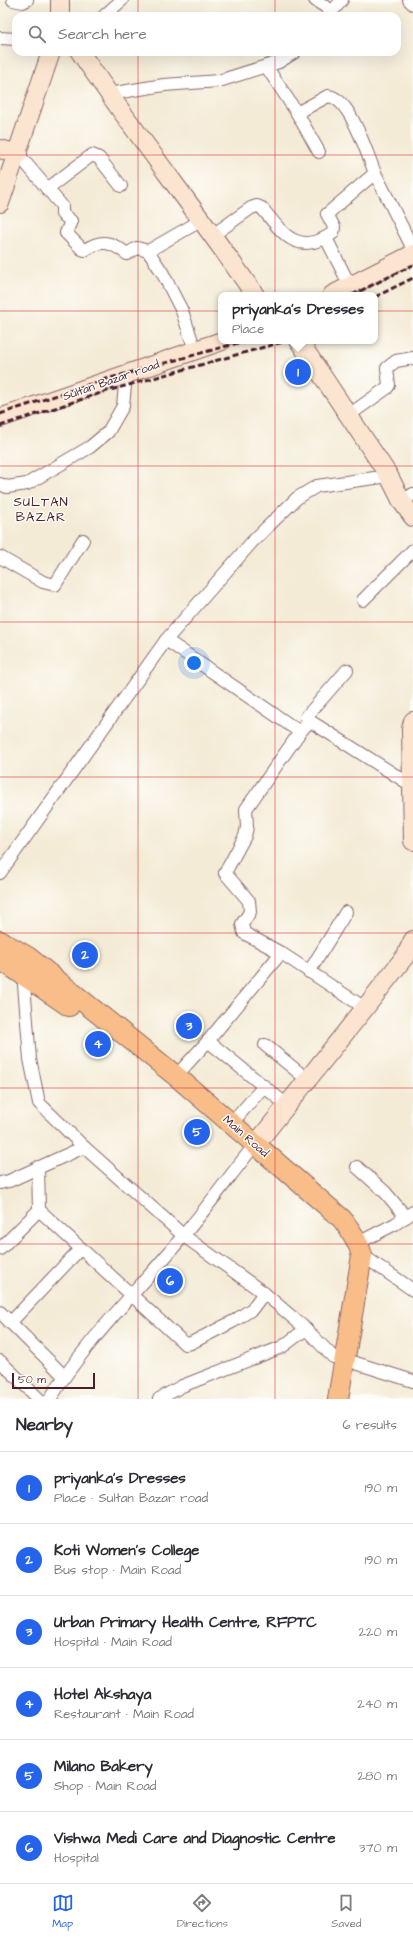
<!DOCTYPE html>
<meta charset="utf-8">
<style>
body{margin:0;font-family:"Architects Daughter",sans-serif;background:#f7f7f7;color:#2b2b33}
.scale{position:absolute;left:12px;bottom:10px;width:83px;box-sizing:border-box;padding-left:4px;border:2px solid #4a1f2b;border-top:0;font-size:11px;line-height:14px;white-space:nowrap;color:#4a1f2b;-webkit-text-stroke:3px #fdfcf7;paint-order:stroke}
.you{position:absolute;left:194px;top:663px;width:14px;height:14px;margin:-10px;border:3px solid #fff;border-radius:50%;background:#1a73e8;box-shadow:0 0 0 6px #1a73e833}
.badge{display:grid;place-items:center;width:26px;height:26px;border-radius:50%;background:#2563eb;color:#fff;font-size:13px;font-weight:700}
.pin{position:absolute;translate:-50% -50%;border:2px solid #fff;box-shadow:0 1px 4px #0006}
.popup{position:absolute;left:218px;top:292px;width:160px;height:52px;box-sizing:border-box;display:grid;place-content:center;border-radius:8px;background:#fff;filter:drop-shadow(0 1px 3px #0005);font-size:13px;white-space:nowrap;color:#7c7c81}
.popup b{font-size:15px;color:#2b2b33}
.popup::after{content:'';position:absolute;left:50%;top:100%;margin-left:-8px;border:8px solid transparent;border-top-color:#fff}
.list{margin:0;padding:0;list-style:none}
h2{display:flex;justify-content:space-between;align-items:center;height:52px;margin:0;padding:0 16px;font-size:17px}
h2 small{font-size:13px;font-weight:400;color:#7c7c81}
.list li{display:grid;grid-template-columns:26px 1fr auto;gap:12px;align-items:center;box-sizing:border-box;height:72px;padding:0 16px;border-top:1px solid #e1e1e2}
.list b{display:block;font-size:15px;white-space:nowrap}
.list p{margin:0;font-size:13px;white-space:nowrap;color:#7c7c81}
.list em{font-size:13px;font-style:normal;color:#7c7c81}
.icon{flex:none;width:22px;height:22px;fill:none;stroke:currentColor;stroke-width:2;stroke-linecap:round;stroke-linejoin:round}
.map{position:relative;flex:none;width:413px;height:1399px;overflow:hidden}
.search{position:absolute;background:#fff;box-shadow:0 4px 16px #0002;left:12px;right:12px;top:12px;height:44px;display:flex;align-items:center;gap:10px;box-sizing:border-box;padding:0 14px;border-radius:12px;color:#7c7c81;font-size:15px}
.sheet{height:484px;background:#fff}
nav{display:flex;justify-content:space-around;align-items:center;box-sizing:border-box;height:56px;border-top:1px solid #e1e1e2;background:#fff;font-size:11px;color:#7c7c81}
nav a{display:grid;justify-items:center;gap:2px}
nav .on{color:#2563eb}
.map>svg:first-child{display:block}
.lines{fill:none;stroke-linecap:round;stroke-linejoin:round}
.street-casing{stroke:#866667;stroke-width:14}
.secondary-casing{stroke:#866667;stroke-width:20}
.primary-casing{stroke:#866667;stroke-width:22}
.street{stroke:#fff;stroke-width:12}
.secondary{stroke:#fce5d0;stroke-width:18}
.primary{stroke:#f8bd89;stroke-width:20}
.rail{stroke:#4a1f2b;stroke-width:3;stroke-dasharray:6 3;stroke-linecap:butt}
.grid{fill:none;stroke:#d62828;stroke-width:1;stroke-opacity:0.55}
.labels{text-anchor:middle;stroke-width:3;stroke-linejoin:round;paint-order:stroke}
.street-label{font-size:12px;fill:#4a1f2b;stroke:#fdfcf7}
.neighbourhood-label{font-size:13px;letter-spacing:1px;fill:#4a1f2b;stroke:#fdfcf7}
</style>
<div class="map">
<svg width="413" height="1399" viewBox="0 0 413 1399">
<rect width="100%" height="100%" fill="#fdfcf7"/>
<filter id="ink" filterUnits="userSpaceOnUse"><feTurbulence type="fractalNoise" baseFrequency=".025" numOctaves="2"/><feDisplacementMap in="SourceGraphic" scale="8" xChannelSelector="R" yChannelSelector="G"/><feConvolveMatrix kernelMatrix="1 2 1 2 8 2 1 2 1" color-interpolation-filters="sRGB"/></filter>
<filter id="wash" filterUnits="userSpaceOnUse"><feTurbulence type="fractalNoise" baseFrequency=".012" numOctaves="4" result="noise"/><feDisplacementMap in="SourceGraphic" scale="16" xChannelSelector="R" yChannelSelector="G"/><feGaussianBlur stdDeviation="0.9" result="paint"/><feColorMatrix in="noise" values="0 0 0 0 0 0 0 0 0 0 0 0 0 0 0 0 0 1.4 0 .05"/><feComposite in="paint" operator="in"/></filter>
<g filter="url(#wash)">
<rect width="100%" height="100%" fill="#f4ebd6"/>
</g>
<g filter="url(#ink)">
<g class="lines">
<g class="street-casing">
<g id="street">
<polyline points="13,0 23,2 27,0"/>
<polyline points="315,0 332,11"/>
<polyline points="409,0 413,4"/>
<polyline points="104,16 122,0"/>
<polyline points="328,16 342,0"/>
<polyline points="0,38 16,39"/>
<polyline points="266,66 297,113 319,152"/>
<polyline points="109,94 164,85 219,81 279,62 295,52"/>
<path d="M297 113 328 96C350 97 367 154 375 173"/>
<path d="M18 154 62 206V214L71 221 66 233 82 249 85 250C103 238 113 243 127 254L137 248 148 251 162 272 182 311 195 350"/>
<polyline points="47,189 92,155 99,158 121,186"/>
<path d="M213 235 251 208 257 206 262 208C283 234 298 257 333 233L334 227 327 214 375 173 413 249"/>
<polyline points="326,238 350,286"/>
<polyline points="148,251 202,220"/>
<polyline points="349,415 387,388 389,385 387,368 396,361 413,358"/>
<polyline points="0,484 7,487 27,484 90,447 108,432 123,406 126,375"/>
<polyline points="402,502 413,494"/>
<polyline points="0,557 43,582 55,585 83,540"/>
<polyline points="363,600 413,550"/>
<polyline points="166,640 300,732 310,721 411,785"/>
<polyline points="310,721 307,719 307,716 347,670"/>
<polyline points="300,732 246,809 247,827 245,836 225,873 249,901 250,912 242,924 244,933 281,953 365,1008"/>
<polyline points="0,873 166,640 252,542 297,498 317,486 389,476"/>
<polyline points="23,972 30,1059 39,1103 84,1147 184,1236 264,1293 306,1329 333,1357"/>
<polyline points="309,972 346,912"/>
<polyline points="208,1041 288,1106"/>
<polyline points="265,1045 308,1080"/>
<polyline points="176,1076 208,1041 281,953"/>
<polyline points="232,1123 264,1086"/>
<polyline points="38,1167 39,1210 185,1344 191,1343 234,1321 252,1309 264,1293"/>
<polyline points="357,1167 385,1192 406,1217"/>
<polyline points="0,1183 9,1181 84,1147"/>
<polyline points="358,1243 395,1224 413,1212"/>
<polyline points="0,1249 39,1210"/>
<polyline points="362,1255 413,1290"/>
<polyline points="0,1312 64,1376"/>
<polyline points="10,1323 81,1248"/>
<polyline points="343,1359 413,1381"/>
<polyline points="0,1361 39,1399"/>
<path d="M50 1399C87 1339 139 1290 183 1236 206 1209 227 1180 249 1152"/>
<polyline points="159,1399 182,1386 282,1347 306,1329"/>
</g>
</g>
<g class="secondary-casing">
<g id="secondary">
<polyline points="60,16 60,0"/>
<path d="M80 52C136 135 198 213 255 295"/>
<polyline points="0,149 18,154"/>
<polyline points="0,203 51,52"/>
<polyline points="332,295 413,254"/>
<polyline points="299,341 389,476 402,502 413,517"/>
<polyline points="0,418 222,341"/>
<polyline points="413,721 411,729 413,841"/>
<polyline points="256,1144 365,1008 406,955 413,940"/>
</g>
</g>
<g class="primary-casing">
<g id="primary">
<path d="M0 941 28 957 176 1076 342 1219C351 1231 358 1241 362 1255L338 1399"/>
<polyline points="0,959 69,1006"/>
</g>
</g>
<use href="#street" class="street"/>
<use href="#secondary" class="secondary"/>
<use href="#primary" class="primary"/>
<g class="rail">
<polyline points="352,295 413,265"/>
<polyline points="375,297 413,278"/>
<polyline points="0,414 103,380 245,341"/>
<polyline points="0,426 107,391 286,341"/>
</g>
</g>
</g>
<path class="grid" d="M138 0V16M275 0V16M138 52V1399M275 52V1399M0 155H413M0 311H413M0 466H413M0 622H413M0 777H413M0 933H413M0 1088H413M0 1244H413"/>
<g class="labels">
<g class="street-label">
<text transform="translate(111 380) rotate(-19)" y="4">Sultan Bazar road</text>
<text transform="translate(246 1136) rotate(41)" y="4">Main Road</text>
</g>
<g class="neighbourhood-label">
<text x="41" y="506">SULTAN<tspan x="41" dy="15">BAZAR</tspan></text>
</g>
</g>
</svg>
<div class="scale">50 m</div>
<div class="you"></div>
<div class="pin badge" style="left:298px;top:372px">1</div>
<div class="popup"><b>priyanka's Dresses</b>Place</div>
<div class="pin badge" style="left:85px;top:955px">2</div>
<div class="pin badge" style="left:189px;top:1026px">3</div>
<div class="pin badge" style="left:98px;top:1044px">4</div>
<div class="pin badge" style="left:197px;top:1132px">5</div>
<div class="pin badge" style="left:170px;top:1281px">6</div>
<div class="search"><svg class="icon" aria-label="search" viewBox="0 0 24 24"><circle cx="10" cy="10" r="6"/><path d="M15 15l6 6"/></svg>Search here</div>
</div>
<section class="sheet">
<h2>Nearby<small>6 results</small></h2>
<ul class="list">
<li><span class="badge">1</span><div><b>priyanka's Dresses</b><p>Place · Sultan Bazar road</p></div><em>190 m</em></li>
<li><span class="badge">2</span><div><b>Koti Women's College</b><p>Bus stop · Main Road</p></div><em>190 m</em></li>
<li><span class="badge">3</span><div><b>Urban Primary Health Centre, RFPTC</b><p>Hospital · Main Road</p></div><em>220 m</em></li>
<li><span class="badge">4</span><div><b>Hotel Akshaya</b><p>Restaurant · Main Road</p></div><em>240 m</em></li>
<li><span class="badge">5</span><div><b>Milano Bakery</b><p>Shop · Main Road</p></div><em>280 m</em></li>
<li><span class="badge">6</span><div><b>Vishwa Medi Care and Diagnostic Centre</b><p>Hospital</p></div><em>370 m</em></li>
</ul>
</section>
<nav>
<a class="on"><svg class="icon" aria-label="map" viewBox="0 0 24 24"><path d="M3 6l6-2 6 2 6-2v14l-6 2-6-2-6 2zM9 4v14M15 6v14"/></svg>Map</a>
<a><svg class="icon" aria-label="directions" viewBox="0 0 24 24"><path d="M12 3l9 9-9 9-9-9zM9 14v-3h6M13 9l2 2-2 2"/></svg>Directions</a>
<a><svg class="icon" aria-label="saved" viewBox="0 0 24 24"><path d="M7 4h10v16l-5-4-5 4z"/></svg>Saved</a>
</nav>
